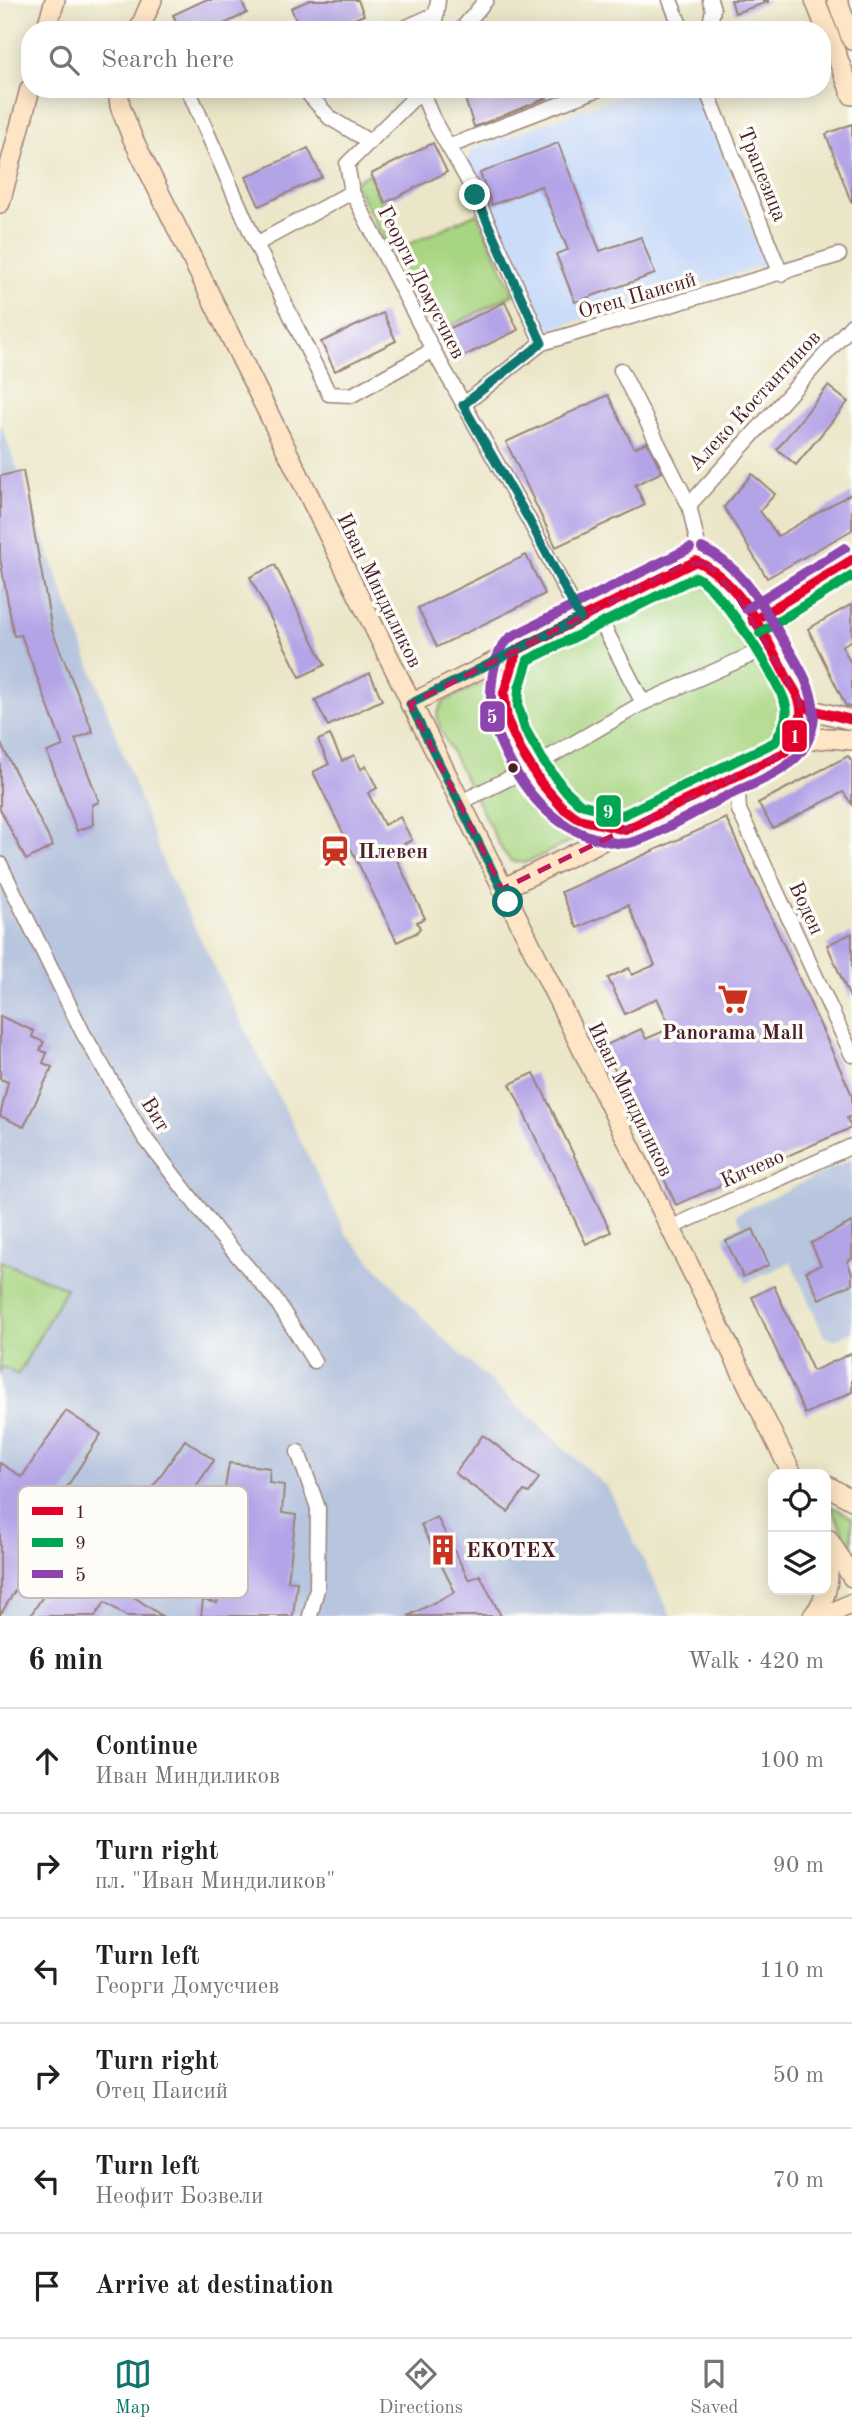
<!DOCTYPE html>
<meta charset="utf-8">
<style>
body{margin:0;font-family:"Old Standard TT",serif;background:#f6f6f6;color:#202124}
.controls{position:absolute;right:21px;bottom:21px;display:grid;overflow:hidden;border-radius:14px;box-shadow:0 4px 18px #0003}
.controls button{width:63px;height:63px;display:grid;place-items:center;padding:0;border:0;border-bottom:2px solid #e0e0e0;background:#fff;color:#202124;font:35px sans-serif}
.stop{position:absolute;width:21px;height:21px;margin:-16px;border:5px solid #0f766e;border-radius:50%;background:#fff}
.stop.end{background:#0f766e;border-color:#fff;box-shadow:0 2px 7px #0008}
.list{margin:0;padding:0;list-style:none}
h2{display:flex;justify-content:space-between;align-items:center;height:91px;margin:0;padding:0 28px;font-size:30px}
h2 small{font-size:23px;font-weight:400;color:#757577}
.list li{display:grid;grid-template-columns:46px 1fr auto;gap:21px;align-items:center;box-sizing:border-box;height:105px;padding:0 28px;border-top:2px solid #e0e0e0}
.list b{display:block;font-size:26px;white-space:nowrap}
.list p{margin:0;font-size:23px;white-space:nowrap;color:#757577}
.list em{font-size:23px;font-style:normal;color:#757577}
.icon{flex:none;width:38px;height:38px;fill:none;stroke:currentColor;stroke-width:2;stroke-linecap:round;stroke-linejoin:round}
.map{position:relative;flex:none;width:852px;height:1616px;overflow:hidden}
.search{position:absolute;background:#fff;box-shadow:0 4px 18px #0003;left:21px;right:21px;top:21px;height:77px;display:flex;align-items:center;gap:18px;box-sizing:border-box;padding:0 24px;border-radius:28px;color:#757577;font-size:26px}
.sheet{height:721px;background:#fff}
nav{display:flex;justify-content:space-around;align-items:center;box-sizing:border-box;height:98px;border-top:2px solid #e0e0e0;background:#fff;font-size:19px;color:#757577}
nav a{display:grid;justify-items:center;gap:4px}
nav .on{color:#0f766e}
.map>svg:first-child{display:block}
.built{fill:#cadcf9}
.industrial{fill:#b7c5de}
.green{fill:#a8d582;stroke:#797a56;stroke-width:2}
.building{fill:#b3a3e7}
.lines{fill:none;stroke-linecap:round;stroke-linejoin:round}
.street-casing{stroke:#9a827a;stroke-width:17}
.secondary-casing{stroke:#9a827a;stroke-width:22}
.street{stroke:#fff;stroke-width:14}
.secondary{stroke:#fde5c5;stroke-width:19}
.bus-1-casing{stroke:#fdfcf7;stroke-width:16}
.bus-2-casing{stroke:#fdfcf7;stroke-width:16}
.bus-3-casing{stroke:#fdfcf7;stroke-width:16}
.bus-1{stroke:#e4002b;stroke-width:10}
.bus-2{stroke:#00a651;stroke-width:10}
.bus-3{stroke:#8e44ad;stroke-width:10}
.route{stroke:#0f766e;stroke-width:9}
.marked{fill:none;stroke:#c2185b;stroke-width:5;stroke-dasharray:14 9;stroke-linejoin:round}
.bus-dot{fill:#4a1f2b;stroke:#fdfcf7;stroke-width:2.5}
.labels{text-anchor:middle;stroke-width:7;stroke-linejoin:round;paint-order:stroke}
.street-label{font-size:21px;fill:#4a1f2b;stroke:#fdfcf7}
.poi-label{font-size:21px;font-weight:bold;fill:#4a1f2b;stroke:#fdfcf7;text-anchor:start}
.key{fill:#fdfcf7;stroke:#c7baba;stroke-width:2}
.key-label{font-size:19px;fill:#4a1f2b}
.line-badge{stroke:#fdfcf7;stroke-width:2.5}
.badge-label{font-size:19px;text-anchor:middle;font-weight:bold;fill:#fff}
</style>
<div class="map">
<svg width="852" height="1616" viewBox="0 0 852 1616">
<rect width="100%" height="100%" fill="#fdfcf7"/>
<filter id="ink" filterUnits="userSpaceOnUse"><feTurbulence type="fractalNoise" baseFrequency=".0143" numOctaves="2"/><feDisplacementMap in="SourceGraphic" scale="14" xChannelSelector="R" yChannelSelector="G"/><feConvolveMatrix kernelMatrix="1 2 1 2 8 2 1 2 1" color-interpolation-filters="sRGB"/></filter>
<filter id="wash" filterUnits="userSpaceOnUse"><feTurbulence type="fractalNoise" baseFrequency=".00686" numOctaves="4" result="noise"/><feDisplacementMap in="SourceGraphic" scale="28" xChannelSelector="R" yChannelSelector="G"/><feGaussianBlur stdDeviation="1.57" result="paint"/><feColorMatrix in="noise" values="0 0 0 0 0 0 0 0 0 0 0 0 0 0 0 0 0 1.4 0 .05"/><feComposite in="paint" operator="in"/></filter>
<g filter="url(#wash)">
<rect width="100%" height="100%" fill="#ebe6c8"/>
<polygon class="built" points="639,89 697,89 766,265 549,329 467,162 472,150"/>
<g class="industrial">
<polygon points="0,422 165,867 347,1235 432,1328 608,1488 671,1616 0,1616"/>
<polygon points="852,1159 852,1332 834,1340 824,1336 791,1262 746,1283 724,1237 731,1230 742,1225 736,1214"/>
</g>
<g class="green">
<polygon points="369,174 403,247 477,213 514,294 449,327 424,317 354,182"/>
<path d="M694 582 720 595 784 705C784 729 775 737 757 751L536 858 524 863 511 861 502 850 440 729 437 714 443 702Z"/>
<polygon points="0,1261 66,1288 18,1375 3,1367 0,1372"/>
<polygon points="830,1505 852,1518 852,1550"/>
</g>
<g id="blocks">
<g class="building">
<polygon points="205,0 241,0 247,13 212,30 180,30 173,15"/>
<polygon points="310,0 358,0 364,15 328,30 300,30 291,8"/>
<polygon points="731,0 768,0 768,2 735,13"/>
<polygon points="462,89 544,89 547,98 474,127"/>
<polygon points="852,124 852,202 851,202 826,134"/>
<polygon points="433,143 447,172 385,203 371,174"/>
<polygon points="558,143 600,251 641,237 655,274 575,302 556,254 568,250 541,186 492,205 480,173"/>
<polygon points="308,148 322,177 259,206 246,177"/>
<polygon points="505,302 518,330 458,359 444,331"/>
<polygon points="383,313 396,341 335,371 321,342"/>
<polygon points="828,386 848,402 796,465 777,449"/>
<polygon points="608,395 634,448 647,442 662,472 635,485 645,505 556,547 506,442"/>
<polygon points="23,471 52,630 93,732 75,739 99,802 92,805 93,825 77,831 47,752 63,746 21,635 14,636 0,558 0,476"/>
<polygon points="752,474 775,494 760,511 778,536 852,493 852,530 767,578 724,507"/>
<polygon points="526,555 545,594 437,647 418,608"/>
<polygon points="275,565 325,665 300,677 250,577"/>
<polygon points="852,604 852,640 842,646 852,665 852,707 846,706 808,629"/>
<polygon points="370,673 382,700 328,726 315,700"/>
<polygon points="330,735 342,761 354,755 361,769 366,766 377,788 368,793 384,825 400,817 412,840 392,850 425,918 417,922 420,928 416,933 397,942 313,772 329,764 318,740"/>
<polygon points="0,742 53,846 26,860 0,809"/>
<polygon points="848,756 852,762 852,804 843,792 773,828 758,803"/>
<polygon points="726,818 852,1095 852,1116 847,1118 851,1128 676,1205 604,1046 641,1029 646,1039 671,1028 657,998 625,1014 608,978 629,968 632,975 655,965 628,905 577,928 561,892"/>
<polygon points="852,933 852,1002 827,945"/>
<polygon points="0,1016 34,1031 32,1037 44,1042 40,1050 47,1053 43,1063 52,1067 24,1127 0,1116 8,1082 0,1079"/>
<polygon points="534,1073 611,1232 586,1244 510,1084"/>
<polygon points="852,1222 852,1259 847,1261 852,1273 852,1284 819,1299 806,1271 821,1265 811,1243"/>
<polygon points="753,1229 769,1265 743,1277 726,1241"/>
<polygon points="774,1286 813,1371 852,1353 852,1392 805,1414 752,1297"/>
<polygon points="66,1411 101,1434 21,1558 31,1565 0,1615 0,1463 22,1477"/>
<polygon points="483,1435 539,1478 529,1493 524,1491 508,1512 455,1473"/>
<polygon points="185,1440 214,1460 180,1510 188,1516 134,1597 162,1616 126,1616 105,1602 95,1616 30,1616 112,1492 137,1510"/>
<polygon points="229,1463 270,1468 269,1483 284,1485 282,1513 296,1515 288,1581 297,1582 293,1616 201,1616 203,1600 217,1603 228,1507 222,1506"/>
<polygon points="437,1517 469,1580 480,1575 501,1616 408,1616 455,1592 421,1525"/>
</g>
</g>
</g>
<g filter="url(#ink)">
<use href="#blocks" fill-opacity="0" stroke="#9a827a" stroke-width="2"/>
<g class="lines">
<g class="street-casing">
<g id="street">
<polyline points="670,0 682,30"/>
<polyline points="400,30 436,14"/>
<polyline points="434,30 438,0"/>
<polyline points="461,30 486,0"/>
<polyline points="709,30 713,9 710,0"/>
<polyline points="188,89 256,244 329,394 352,395 433,350"/>
<polyline points="304,89 330,118 370,142"/>
<path d="M422 89C430 122 452 150 468 181 494 234 518 289 542 343"/>
<polyline points="706,89 781,274"/>
<polyline points="422,90 347,164 352,192 433,350 529,520 580,618"/>
<polyline points="450,146 599,89"/>
<polyline points="256,244 352,192"/>
<polyline points="621,370 689,505 697,541 696,561"/>
<polyline points="463,405 542,343 839,255"/>
<polyline points="689,505 852,325"/>
<polyline points="595,610 643,703"/>
<polyline points="737,777 739,810 852,1055"/>
<polyline points="459,803 532,767 643,703 769,647"/>
<polyline points="0,864 83,1033 144,1137 218,1233 275,1299 314,1361"/>
<polyline points="670,1228 852,1146"/>
<polyline points="298,1452 318,1508 317,1589 310,1616"/>
</g>
</g>
<g class="secondary-casing">
<g id="secondary">
<polyline points="815,0 852,95"/>
<polyline points="837,0 852,40"/>
<polyline points="46,30 55,0"/>
<polyline points="139,30 152,0"/>
<polyline points="118,89 120,106 132,137 792,1474"/>
<polyline points="0,203 30,89"/>
<polyline points="753,621 852,560"/>
<polyline points="800,702 812,710 852,720"/>
<path d="M410 704 696 561C736 569 780 668 800 702 802 723 797 736 784 753L502 889"/>
<polyline points="792,742 828,738 852,740"/>
<polyline points="826,1485 852,1500"/>
<polyline points="828,1539 852,1577"/>
<path d="M813 1616C830 1596 830 1572 826 1548"/>
<polyline points="826,1616 852,1603"/>
</g>
</g>
<use href="#street" class="street"/>
<use href="#secondary" class="secondary"/>
<g class="bus-1-casing">
<g id="bus-1">
<path d="M696 561C740 581 763 633 785 674 789 683 798 693 800 703 805 721 794 739 784 753L625 830 579 819 563 808 541 783 521 751 507 720 504 693 517 650Z"/>
<polyline points="753,621 852,560"/>
<polyline points="800,702 812,710 852,720"/>
</g>
</g>
<g class="bus-2-casing">
<g id="bus-2">
<path d="M696 577C721 588 779 679 786 706 789 718 781 732 775 742L623 815 580 804 563 788 542 759 525 729 518 706 519 689 528 660Z"/>
<polyline points="760,633 852,576"/>
</g>
</g>
<g class="bus-3-casing">
<g id="bus-3">
<path d="M690 548 511 637C489 654 487 708 496 732 516 781 549 829 603 840 610 842 621 845 629 843 655 837 702 808 729 795 764 778 805 768 813 724 819 691 792 656 776 628 757 596 737 564 702 548"/>
<polyline points="746,609 845,548"/>
</g>
</g>
<use href="#bus-1" class="bus-1"/>
<use href="#bus-2" class="bus-2"/>
<use href="#bus-3" class="bus-3"/>
</g>
</g>
<g class="lines" filter="url(#ink)">
<polyline class="route" points="475,195 542,343 463,405 529,520 580,618 410,704 508,902"/>
</g>
<path class="marked" d="M706 563 737 596 800 702 798 732 784 753 502 889 410 704 685 564Z"/>
<defs>
<g id="station-bare" transform="scale(2.415)"><path d="M-3-6H3Q5-6 5-4V2Q5 4 3 4L4.5 6H3L1.5 4h-3L-3 6H-4.5L-3 4Q-5 4-5 2V-4Q-5-6-3-6ZM-3.5-4v3h7v-3ZM-3.5 1v1.5H-2V1ZM2 1v1.5H3.5V1Z" fill="#c8321e" stroke="#fdfcf7" stroke-width="2.5" paint-order="stroke"/></g>
<g id="supermarket-bare" transform="scale(2.415)"><path d="M-6-5.5h2.5l.6 2H6L4.5 2H-2.5L-4.4-4H-6ZM-1.5 3.2a1.3 1.3 0 1 0 .1 0ZM3 3.2a1.3 1.3 0 1 0 .1 0Z" fill="#c8321e" stroke="#fdfcf7" stroke-width="2.5" paint-order="stroke"/></g>
<g id="building-bare" transform="scale(2.415)"><path d="M-4-6H4V6H1V3H-1V6H-4ZM-2.5-4.3h1.7v1.8h-1.7ZM.8-4.3h1.7v1.8H.8ZM-2.5-1h1.7V.8h-1.7ZM.8-1h1.7V.8H.8Z" fill="#c8321e" stroke="#fdfcf7" stroke-width="2.5" paint-order="stroke"/></g>
</defs>
<g fill-rule="evenodd">
<use href="#station-bare" x="335" y="851"/>
<use href="#supermarket-bare" x="733" y="999"/>
<use href="#building-bare" x="443" y="1550"/>
</g>
<circle class="bus-dot" cx="513" cy="768" r="6"/>
<g class="labels">
<g class="street-label">
<text transform="translate(763 174) rotate(68)" y="7">Трапезица</text>
<text transform="translate(422 282) rotate(63)" y="7">Георги Домусчиев</text>
<text transform="translate(637 295) rotate(-16)" y="7">Отец Паисий</text>
<text transform="translate(754 400) rotate(-47)" y="7">Алеко Костантинов</text>
<text transform="translate(380 590) rotate(64)" y="7">Иван Миндиликов</text>
<text transform="translate(807 908) rotate(65)" y="7">Воден</text>
<text transform="translate(631 1099) rotate(64)" y="7">Иван Миндиликов</text>
<text transform="translate(156 1114) rotate(58)" y="7">Вит</text>
<text transform="translate(752 1168) rotate(-24)" y="7">Кичево</text>
</g>
<g class="poi-label">
<text x="358" y="858">Плевен</text>
<text x="733" y="1039" text-anchor="middle">Panorama Mall</text>
<text x="466" y="1557">EKOTEX</text>
</g>
</g>
<rect x="18" y="1486" width="230" height="112" rx="10" class="key"/>
<rect x="32" y="1507" width="31" height="8" fill="#e4002b"/>
<rect x="32" y="1538" width="31" height="9" fill="#00a651"/>
<rect x="32" y="1570" width="31" height="8" fill="#8e44ad"/>
<g class="key-label">
<text x="75" y="1518">1</text>
<text x="75" y="1549">9</text>
<text x="75" y="1581">5</text>
</g>
<g class="line-badge">
<rect x="479" y="700" width="27" height="33" rx="7" fill="#8e44ad"/>
<rect x="781" y="719" width="27" height="34" rx="7" fill="#e4002b"/>
<rect x="595" y="794" width="27" height="34" rx="7" fill="#00a651"/>
</g>
<g class="badge-label">
<text x="492" y="723">5</text>
<text x="795" y="743">1</text>
<text x="608" y="818">9</text>
</g>
</svg>
<div class="controls">
<button><svg class="icon" aria-label="locate" viewBox="0 0 24 24"><circle cx="12" cy="12" r="6"/><path d="M12 2v4M12 18v4M2 12h4M18 12h4"/></svg></button>
<button><svg class="icon" aria-label="layers" viewBox="0 0 24 24"><path d="M12 4l9 5-9 5-9-5zM3 14l9 5 9-5"/></svg></button>
</div>
<div class="stop" style="left:508px;top:902px"></div>
<div class="stop end" style="left:475px;top:195px"></div>
<div class="search"><svg class="icon" aria-label="search" viewBox="0 0 24 24"><circle cx="10" cy="10" r="6"/><path d="M15 15l6 6"/></svg>Search here</div>
</div>
<section class="sheet">
<h2>6 min<small>Walk · 420 m</small></h2>
<ul class="list">
<li><svg class="icon" aria-label="ahead" viewBox="0 0 24 24"><path d="M12 20V5M6 11l6-6 6 6"/></svg><div><b>Continue</b><p>Иван Миндиликов</p></div><em>100 m</em></li>
<li><svg class="icon" aria-label="right" viewBox="0 0 24 24"><path d="M7 20v-9h11M14 6l5 5-5 5"/></svg><div><b>Turn right</b><p>пл. &quot;Иван Миндиликов&quot;</p></div><em>90 m</em></li>
<li><svg class="icon" aria-label="left" viewBox="0 0 24 24"><path d="M17 20v-9H6M10 6l-5 5 5 5"/></svg><div><b>Turn left</b><p>Георги Домусчиев</p></div><em>110 m</em></li>
<li><svg class="icon" aria-label="right" viewBox="0 0 24 24"><path d="M7 20v-9h11M14 6l5 5-5 5"/></svg><div><b>Turn right</b><p>Отец Паисий</p></div><em>50 m</em></li>
<li><svg class="icon" aria-label="left" viewBox="0 0 24 24"><path d="M17 20v-9H6M10 6l-5 5 5 5"/></svg><div><b>Turn left</b><p>Неофит Бозвели</p></div><em>70 m</em></li>
<li><svg class="icon" aria-label="arrive" viewBox="0 0 24 24"><path d="M6 21V4h12l-3 4 3 4H6"/></svg><div><b>Arrive at destination</b></div></li>
</ul>
</section>
<nav>
<a class="on"><svg class="icon" aria-label="map" viewBox="0 0 24 24"><path d="M3 6l6-2 6 2 6-2v14l-6 2-6-2-6 2zM9 4v14M15 6v14"/></svg>Map</a>
<a><svg class="icon" aria-label="directions" viewBox="0 0 24 24"><path d="M12 3l9 9-9 9-9-9zM9 14v-3h6M13 9l2 2-2 2"/></svg>Directions</a>
<a><svg class="icon" aria-label="saved" viewBox="0 0 24 24"><path d="M7 4h10v16l-5-4-5 4z"/></svg>Saved</a>
</nav>
